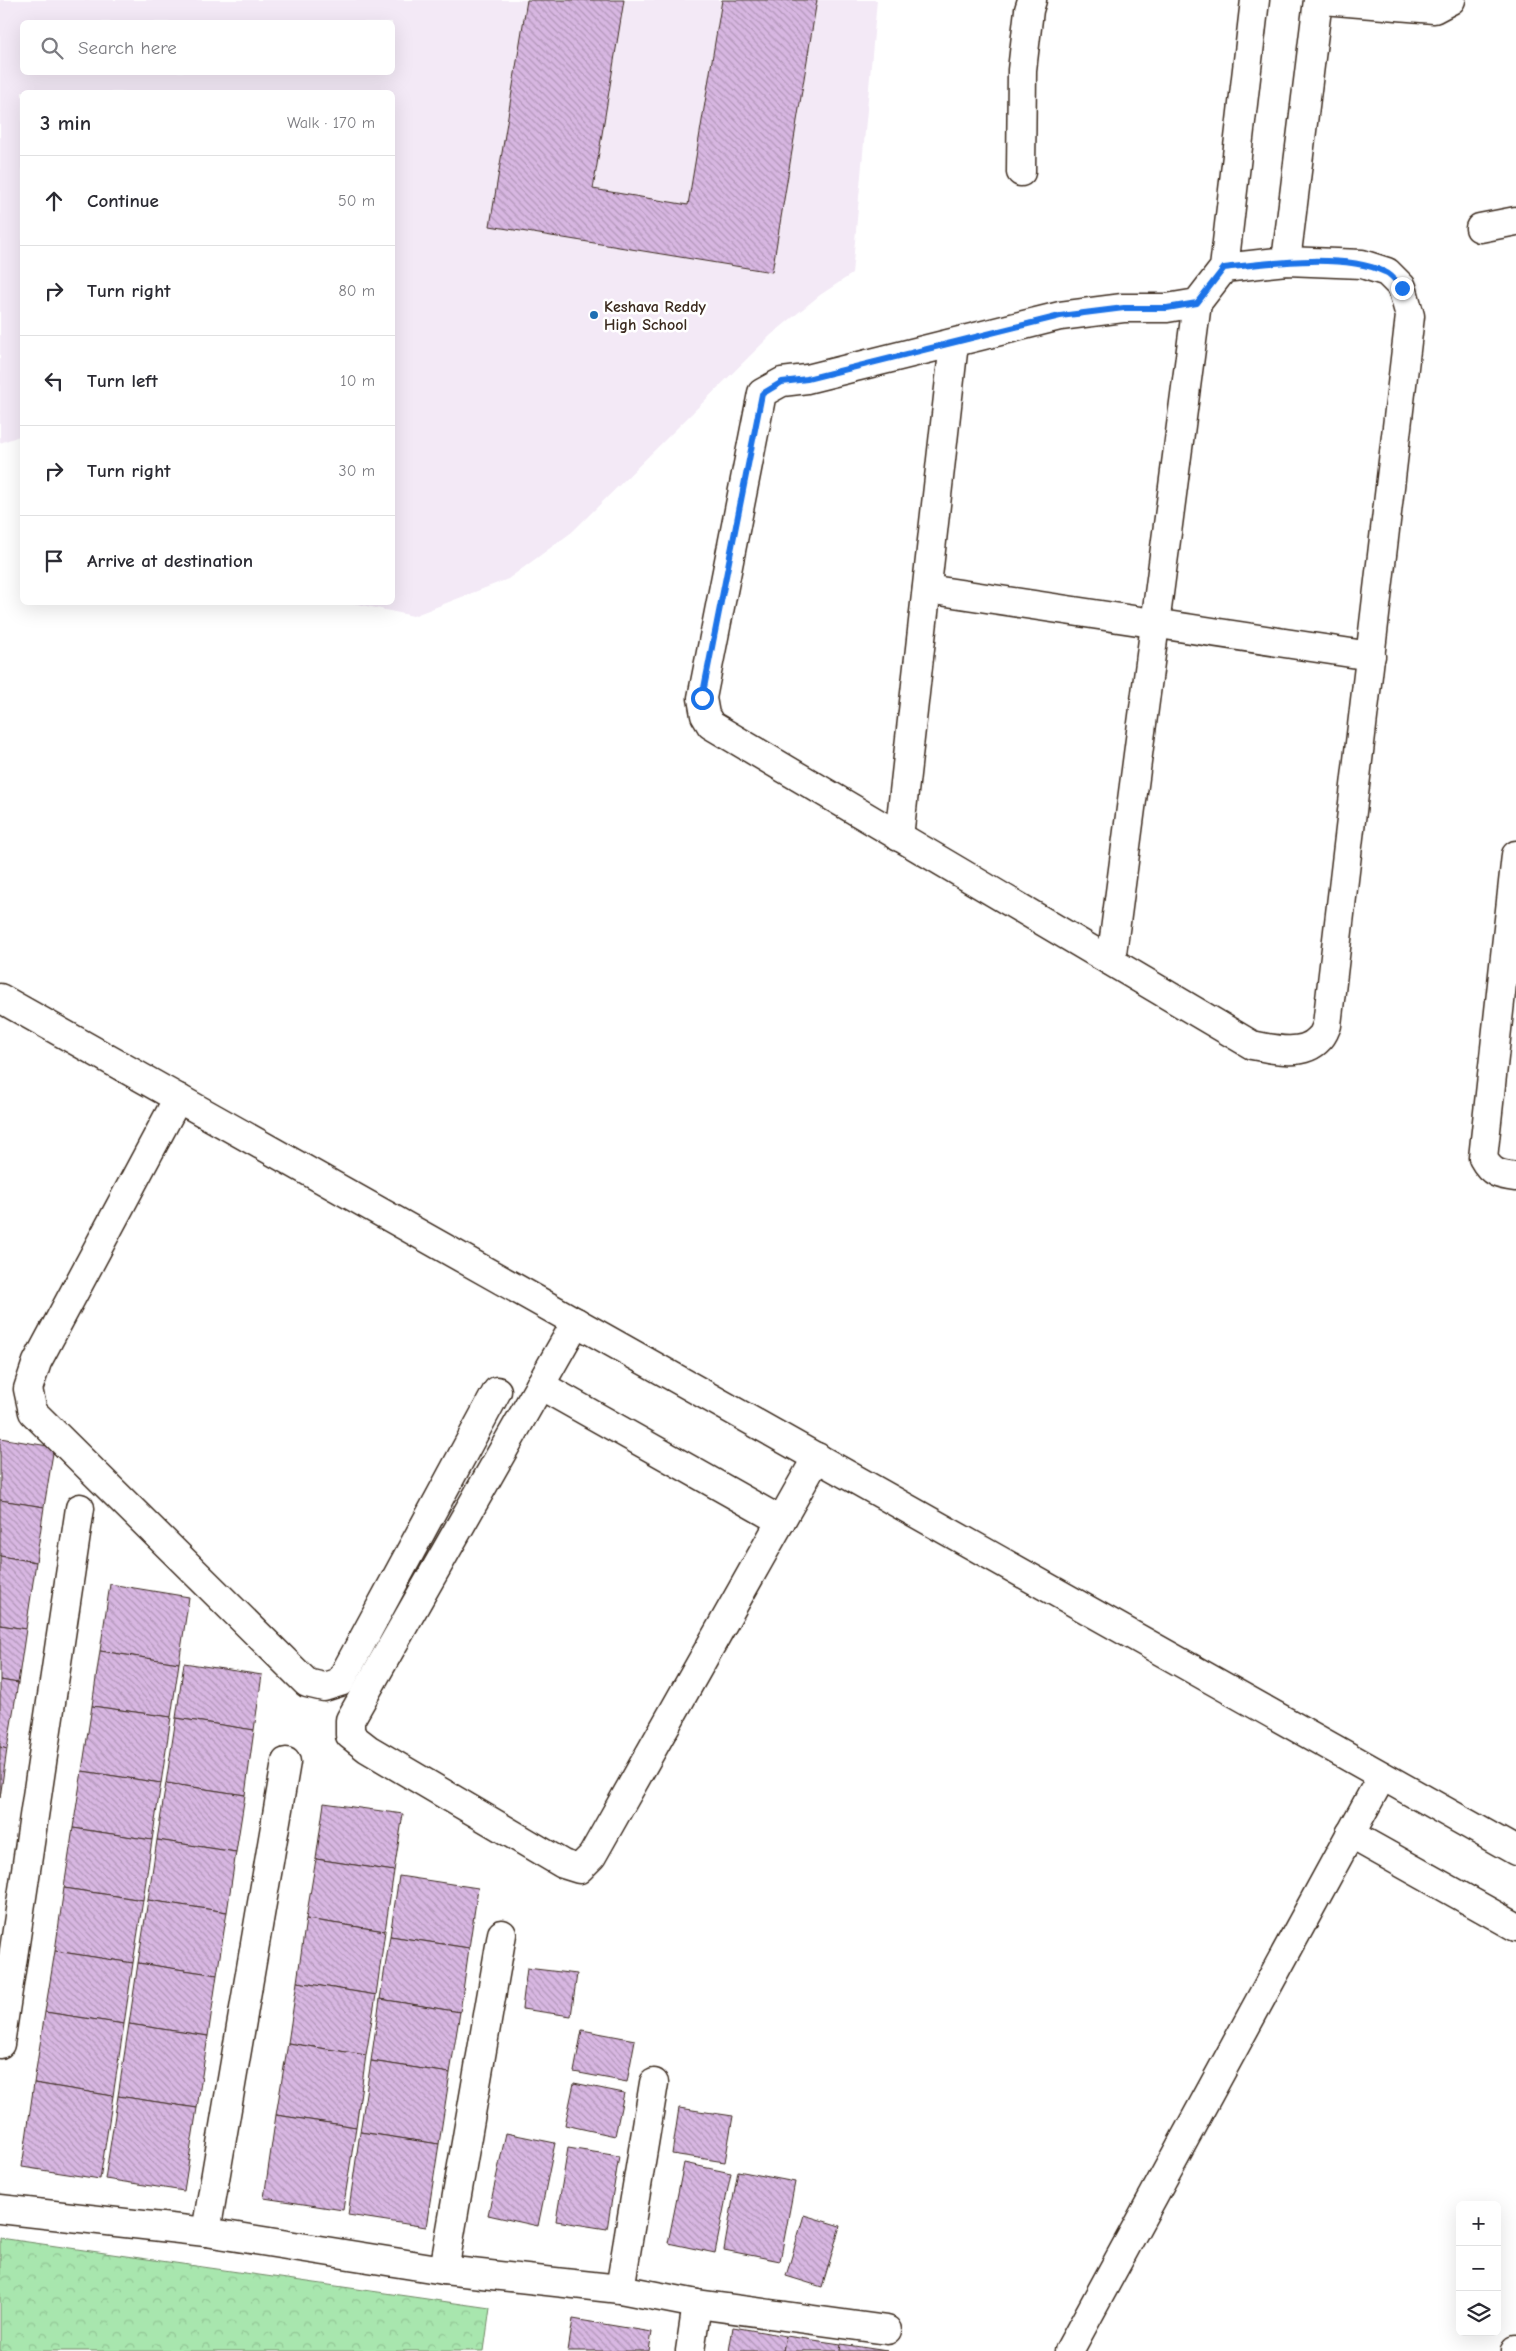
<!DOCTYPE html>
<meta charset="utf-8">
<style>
body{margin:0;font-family:"Comic Neue",sans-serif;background:#f2f2f3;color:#2b2b33}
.controls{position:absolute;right:15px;bottom:15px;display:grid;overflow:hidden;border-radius:8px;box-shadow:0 5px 20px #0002}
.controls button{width:45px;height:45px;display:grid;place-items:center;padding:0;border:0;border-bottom:1px solid #e1e1e2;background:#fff;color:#2b2b33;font:25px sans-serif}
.stop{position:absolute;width:15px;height:15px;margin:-11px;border:4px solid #1a73e8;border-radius:50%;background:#fff}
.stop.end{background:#1a73e8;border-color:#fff;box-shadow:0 1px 5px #0008}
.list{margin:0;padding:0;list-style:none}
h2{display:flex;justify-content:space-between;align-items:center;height:65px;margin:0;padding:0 20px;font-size:21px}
h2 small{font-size:16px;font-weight:400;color:#7c7c81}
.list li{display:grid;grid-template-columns:32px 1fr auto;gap:15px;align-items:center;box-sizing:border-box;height:90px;padding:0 20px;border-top:1px solid #e1e1e2}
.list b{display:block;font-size:19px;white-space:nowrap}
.list em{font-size:16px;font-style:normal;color:#7c7c81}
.icon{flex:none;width:28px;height:28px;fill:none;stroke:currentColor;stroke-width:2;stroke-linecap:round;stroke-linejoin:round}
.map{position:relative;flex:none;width:1516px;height:2351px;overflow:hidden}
.search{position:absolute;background:#fff;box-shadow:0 5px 20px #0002;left:20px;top:20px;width:375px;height:55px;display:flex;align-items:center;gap:12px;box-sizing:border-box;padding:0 18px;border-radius:8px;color:#7c7c81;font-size:19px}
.panel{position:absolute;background:#fff;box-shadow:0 5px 20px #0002;left:20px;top:90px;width:375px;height:515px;border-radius:8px}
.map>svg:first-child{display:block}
.built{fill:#f3e9f6;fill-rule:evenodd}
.forest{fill:url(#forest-crowns);stroke:#728866}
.building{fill:url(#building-back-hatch);stroke:#3b2a1e}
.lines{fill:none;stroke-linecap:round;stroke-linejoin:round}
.street-casing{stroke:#3b2a1e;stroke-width:31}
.street{stroke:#fff;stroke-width:28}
.route{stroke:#1a73e8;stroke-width:6}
.poi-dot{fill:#1f6fb2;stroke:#fff;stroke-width:2}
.labels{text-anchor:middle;stroke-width:5;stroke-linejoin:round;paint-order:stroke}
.poi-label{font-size:16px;font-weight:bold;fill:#3b2a1e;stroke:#fff;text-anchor:start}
</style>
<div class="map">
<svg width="1516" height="2351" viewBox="0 0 1516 2351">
<defs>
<pattern id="forest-crowns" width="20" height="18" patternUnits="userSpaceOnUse" patternTransform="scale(1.25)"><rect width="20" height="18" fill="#a8e6ae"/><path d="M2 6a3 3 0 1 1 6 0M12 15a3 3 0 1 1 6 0" fill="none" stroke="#92c595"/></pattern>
<pattern id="building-back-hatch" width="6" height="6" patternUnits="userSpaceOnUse" patternTransform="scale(1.25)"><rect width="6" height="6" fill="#d8b7e2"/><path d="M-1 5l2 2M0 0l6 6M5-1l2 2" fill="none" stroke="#b095b7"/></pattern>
</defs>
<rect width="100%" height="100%" fill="#fff"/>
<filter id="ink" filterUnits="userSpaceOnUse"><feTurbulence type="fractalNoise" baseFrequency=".02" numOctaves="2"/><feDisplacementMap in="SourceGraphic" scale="10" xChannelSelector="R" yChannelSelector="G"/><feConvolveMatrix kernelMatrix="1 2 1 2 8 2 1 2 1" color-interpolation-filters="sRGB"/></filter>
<g filter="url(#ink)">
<path class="built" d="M0 0H877L852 274 820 295 771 335 572 532 508 579 413 616 353 603 392 602V92H22V435L0 443ZM22 22H392V72H22Z"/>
<polygon class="forest" points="0,2238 490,2308 484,2351 0,2351"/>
<g class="building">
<polygon points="527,0 624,0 593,189 688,205 722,0 817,0 772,272 490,226"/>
<polygon points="0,1438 54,1447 44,1507 0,1500"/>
<polygon points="0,1500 44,1507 36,1562 0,1556"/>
<polygon points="0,1556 36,1562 26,1629 0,1625"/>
<polygon points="110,1584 189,1597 179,1663 100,1651"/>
<polygon points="0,1625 26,1629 18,1683 0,1680"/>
<polygon points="100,1651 179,1663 171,1717 92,1706"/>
<polygon points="184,1663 262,1675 254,1730 176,1718"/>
<polygon points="0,1680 18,1683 7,1749 0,1747"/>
<polygon points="92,1706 171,1717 161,1783 82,1771"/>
<polygon points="176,1718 254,1730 245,1795 166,1783"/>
<polygon points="0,1747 7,1749 0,1798"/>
<polygon points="82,1771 161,1783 152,1840 73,1828"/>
<polygon points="166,1783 245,1795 236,1852 157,1840"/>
<polygon points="324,1803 403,1814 394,1871 316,1859"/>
<polygon points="73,1828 152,1840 143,1900 64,1888"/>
<polygon points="157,1840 236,1852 227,1912 148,1900"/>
<polygon points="316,1859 394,1871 385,1931 306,1919"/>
<polygon points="399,1876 478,1888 469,1948 390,1936"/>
<polygon points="64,1888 143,1900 133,1963 55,1951"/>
<polygon points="148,1900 227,1912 217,1975 138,1963"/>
<polygon points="306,1919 385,1931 376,1995 297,1982"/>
<polygon points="390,1936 469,1948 460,2012 380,1999"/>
<polygon points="55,1951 133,1963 124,2024 45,2012"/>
<polygon points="138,1963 217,1975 208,2036 129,2024"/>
<polygon points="527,1968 577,1974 571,2016 522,2009"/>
<polygon points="297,1982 376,1995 366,2055 288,2043"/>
<polygon points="380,1999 460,2012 450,2073 371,2061"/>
<polygon points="45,2012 124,2024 113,2096 34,2083"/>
<polygon points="129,2024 208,2036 197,2108 118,2096"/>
<polygon points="582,2030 635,2040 627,2082 574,2072"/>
<polygon points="288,2043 366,2055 356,2127 276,2115"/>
<polygon points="371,2061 450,2073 439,2144 360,2132"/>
<polygon points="34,2083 113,2096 100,2179 22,2167"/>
<polygon points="574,2083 624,2093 615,2136 565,2125"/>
<polygon points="118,2096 197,2108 184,2191 105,2179"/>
<polygon points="679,2108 733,2116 725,2162 672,2154"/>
<polygon points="276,2115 356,2127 343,2210 264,2198"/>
<polygon points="360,2132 439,2144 426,2227 348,2215"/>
<polygon points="506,2133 555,2143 538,2226 488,2215"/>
<polygon points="568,2148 619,2156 607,2229 556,2221"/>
<polygon points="684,2163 731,2173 715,2253 668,2243"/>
<polygon points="738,2171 795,2182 780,2261 724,2250"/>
<polygon points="804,2215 840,2226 822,2287 786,2276"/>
<polygon points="573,2319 652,2332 649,2351 568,2351"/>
<polygon points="733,2327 786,2336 783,2351 729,2351"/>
<polygon points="786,2336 841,2344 840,2351 783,2351"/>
<polygon points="841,2344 887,2351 840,2351"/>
</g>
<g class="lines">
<g class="street-casing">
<g id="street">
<polyline points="1323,0 1434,9 1451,0"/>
<polyline points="1021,172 1022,70 1029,10 1032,0"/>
<polyline points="1480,228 1516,221"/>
<polyline points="1286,261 1318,0"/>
<path d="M1224 268 1286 261 1362 264 1387 272 1402 287 1410 316 1327 1025C1325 1030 1323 1036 1319 1039 1303 1057 1272 1049 1252 1045L711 725 705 715 702 698 762 393 782 382 807 379 1060 316 1123 308H1167L1197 303 1224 268 1255 0"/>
<polyline points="927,589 1371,656"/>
<polyline points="899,837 954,343"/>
<path d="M1516 855 1483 1158C1491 1173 1499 1175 1516 1177"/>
<polyline points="1111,961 1197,303"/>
<polyline points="0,998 1516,1851"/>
<polyline points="178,1098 37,1362 28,1389 33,1412 307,1683 324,1687 340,1682 497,1391"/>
<polyline points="576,1322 350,1720 350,1735 368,1749 563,1864 579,1869 592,1856 817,1457"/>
<polyline points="540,1385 781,1521"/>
<polyline points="1350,1834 1516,1927"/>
<polyline points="0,2044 80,1508"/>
<polyline points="0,2209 206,2232 444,2270 620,2289 697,2304 887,2330"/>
<polyline points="206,2232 286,1762"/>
<polyline points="444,2270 502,1934"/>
<polyline points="620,2289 654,2083"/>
<polyline points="690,2351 697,2304"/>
<polyline points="1069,2351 1382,1776"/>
<polyline points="1516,2351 1516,2350"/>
</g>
</g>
<use href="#street" class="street"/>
</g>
</g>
<g class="lines" filter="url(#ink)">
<path class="route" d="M702 698 762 394 782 382 807 379 1060 316 1124 308H1167L1197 303 1224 268C1270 263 1343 253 1385 272 1391 274 1397 282 1402 288"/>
</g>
<circle class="poi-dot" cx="594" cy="315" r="5"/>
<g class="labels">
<g class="poi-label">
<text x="604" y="312">Keshava Reddy<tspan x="604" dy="18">High School</tspan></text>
</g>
</g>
</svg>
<div class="controls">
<button>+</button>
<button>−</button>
<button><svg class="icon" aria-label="layers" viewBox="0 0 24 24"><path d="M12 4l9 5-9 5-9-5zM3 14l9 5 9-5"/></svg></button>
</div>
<div class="stop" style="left:702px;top:698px"></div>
<div class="stop end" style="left:1402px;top:288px"></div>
<div class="search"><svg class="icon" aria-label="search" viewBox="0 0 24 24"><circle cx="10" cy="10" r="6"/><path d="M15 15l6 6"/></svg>Search here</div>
<section class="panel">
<h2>3 min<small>Walk · 170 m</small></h2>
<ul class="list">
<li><svg class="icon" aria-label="ahead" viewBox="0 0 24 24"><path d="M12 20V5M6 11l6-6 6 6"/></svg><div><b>Continue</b></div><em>50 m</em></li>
<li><svg class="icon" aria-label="right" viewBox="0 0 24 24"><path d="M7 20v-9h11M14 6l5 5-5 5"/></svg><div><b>Turn right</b></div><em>80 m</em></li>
<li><svg class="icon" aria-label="left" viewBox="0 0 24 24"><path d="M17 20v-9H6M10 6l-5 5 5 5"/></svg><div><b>Turn left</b></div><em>10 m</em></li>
<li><svg class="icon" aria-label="right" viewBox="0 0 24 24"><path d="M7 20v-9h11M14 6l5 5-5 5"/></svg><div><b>Turn right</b></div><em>30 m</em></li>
<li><svg class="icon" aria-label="arrive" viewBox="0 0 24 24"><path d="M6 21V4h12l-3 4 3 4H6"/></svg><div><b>Arrive at destination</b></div></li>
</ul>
</section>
</div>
